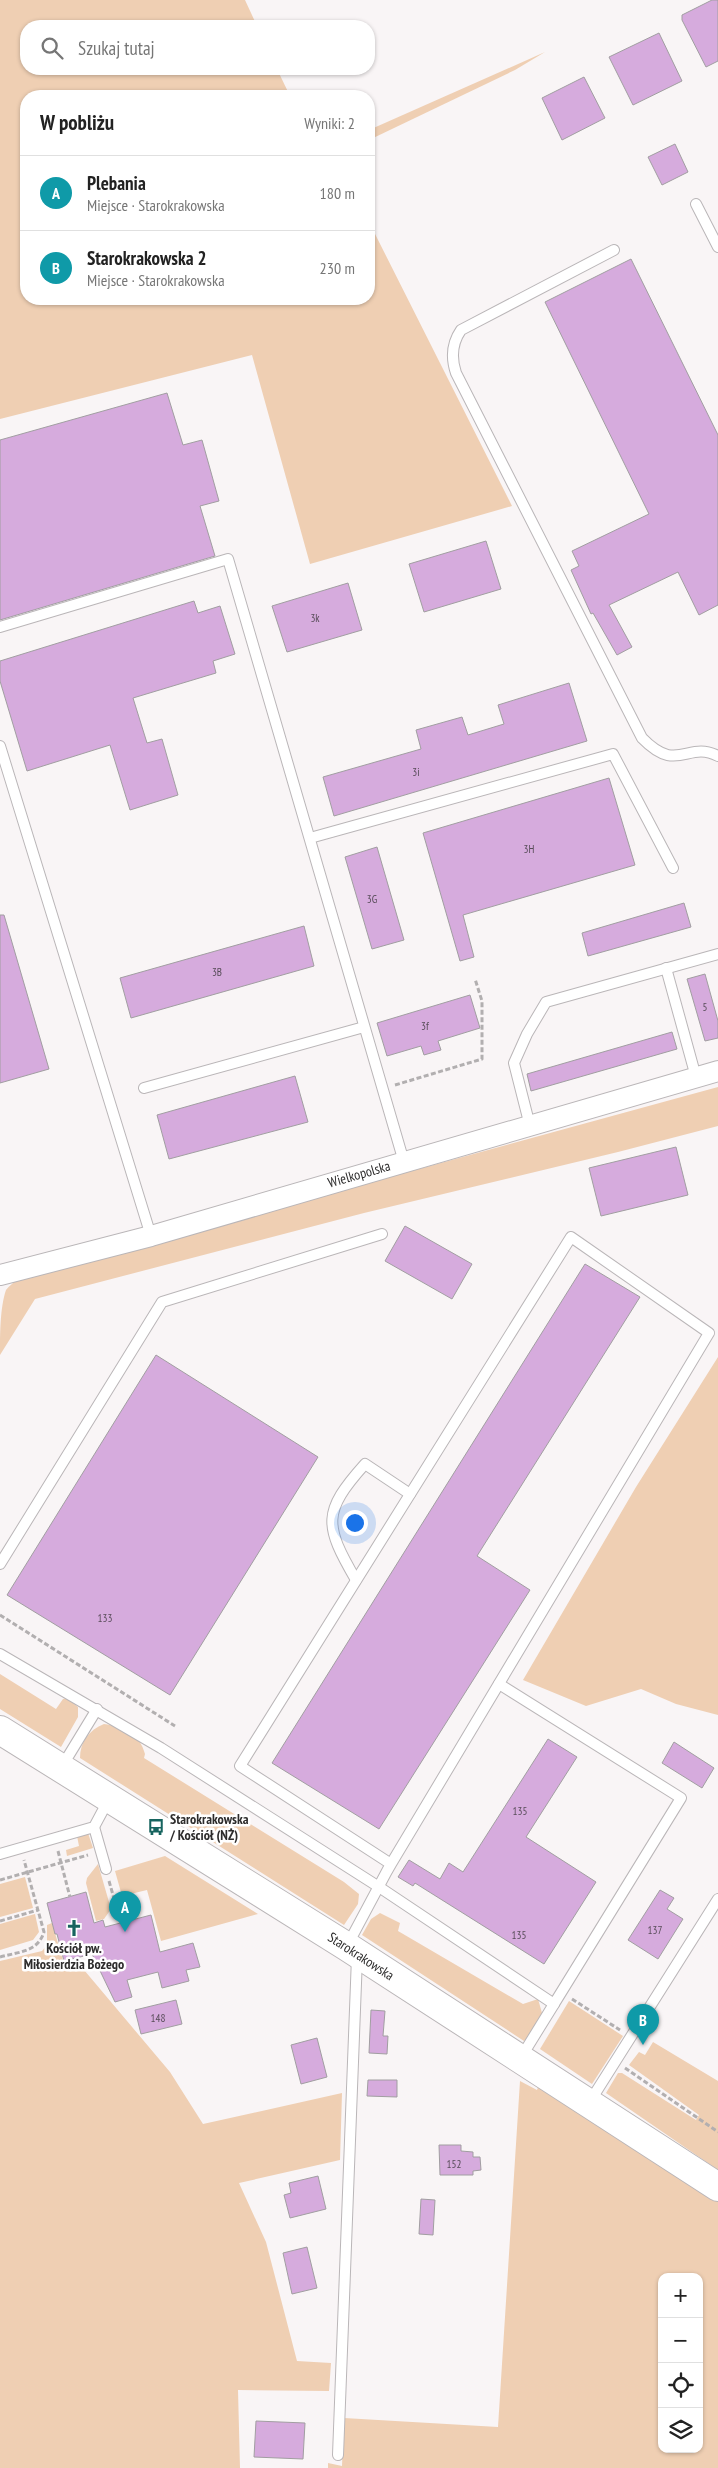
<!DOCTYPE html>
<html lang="pl">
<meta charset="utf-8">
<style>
body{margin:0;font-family:"PT Sans Narrow",sans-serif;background:#f2f2f2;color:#222}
.controls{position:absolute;right:15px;bottom:15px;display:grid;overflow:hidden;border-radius:10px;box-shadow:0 1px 4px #0004}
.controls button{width:45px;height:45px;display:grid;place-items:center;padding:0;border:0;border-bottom:1px solid #e0e0e0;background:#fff;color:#222;font:25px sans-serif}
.you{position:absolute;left:354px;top:1522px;width:18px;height:18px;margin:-12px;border:4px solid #fff;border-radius:50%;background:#1a73e8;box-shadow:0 0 0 8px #1a73e833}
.badge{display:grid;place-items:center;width:32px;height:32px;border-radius:50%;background:#17645f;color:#fff;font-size:16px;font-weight:700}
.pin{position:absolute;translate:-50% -41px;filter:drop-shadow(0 1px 2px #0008)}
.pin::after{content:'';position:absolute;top:26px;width:18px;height:15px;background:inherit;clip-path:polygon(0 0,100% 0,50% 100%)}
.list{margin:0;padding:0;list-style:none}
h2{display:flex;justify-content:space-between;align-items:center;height:65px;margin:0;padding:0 20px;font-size:21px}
h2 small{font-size:16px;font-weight:400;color:#767676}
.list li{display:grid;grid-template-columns:32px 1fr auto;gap:15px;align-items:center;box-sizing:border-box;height:75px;padding:0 20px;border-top:1px solid #e0e0e0}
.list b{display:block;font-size:19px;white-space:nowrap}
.list p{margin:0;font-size:16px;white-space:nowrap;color:#767676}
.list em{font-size:16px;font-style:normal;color:#767676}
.icon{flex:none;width:28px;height:28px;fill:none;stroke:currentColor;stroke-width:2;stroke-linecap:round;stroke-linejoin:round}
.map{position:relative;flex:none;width:718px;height:2468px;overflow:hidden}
.search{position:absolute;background:#fff;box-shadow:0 1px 4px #0004;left:20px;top:20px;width:355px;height:55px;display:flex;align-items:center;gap:12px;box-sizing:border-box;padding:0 18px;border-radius:20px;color:#767676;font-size:19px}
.panel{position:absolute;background:#fff;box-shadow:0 1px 4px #0004;left:20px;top:90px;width:355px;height:215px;border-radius:20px}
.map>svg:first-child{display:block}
.green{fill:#efcfb3;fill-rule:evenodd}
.building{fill:#d6abdd;stroke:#a19ea1}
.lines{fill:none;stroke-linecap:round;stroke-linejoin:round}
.lane-casing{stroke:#bab6b8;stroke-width:12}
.street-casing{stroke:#bab6b8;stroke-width:22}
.secondary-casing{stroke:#bab6b8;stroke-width:30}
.path{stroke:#b2afb0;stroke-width:3;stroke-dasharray:5 2.5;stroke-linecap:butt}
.lane{stroke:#fff;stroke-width:10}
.street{stroke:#fff;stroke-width:20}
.secondary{stroke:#fff;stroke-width:28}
.labels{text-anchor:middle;stroke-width:5;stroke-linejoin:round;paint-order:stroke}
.number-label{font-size:11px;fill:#574c58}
.street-label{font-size:14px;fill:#2d2c2c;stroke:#fff}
.poi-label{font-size:14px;font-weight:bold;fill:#2d2c2c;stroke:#fff;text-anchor:start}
</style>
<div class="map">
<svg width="718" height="2468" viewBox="0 0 718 2468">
<rect width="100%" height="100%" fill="#f9f5f6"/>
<g class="green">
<polygon points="0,0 245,0 257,26 26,26 26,69 277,69 290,96 26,96 26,299 369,299 369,222 512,506 310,564 252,355 0,419"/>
<polygon points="545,52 515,70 369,140 369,130"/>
<path d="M718 1087V1126L618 1152 364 1213 35 1299 0 1355C0 1336 0 1307 6 1290 9 1286 14 1282 18 1279Z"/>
<polygon points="718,1357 718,1715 676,1704 641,1689 586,1706 523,1680 636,1487"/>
<polygon points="0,1674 56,1709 63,1699 67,1698 78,1707 78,1717 61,1747 0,1709"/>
<path d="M104 1724C123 1727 140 1734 145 1754L144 1758 344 1882 359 1894 358 1904 344 1925 80 1758C80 1742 89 1730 104 1724Z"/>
<polygon points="88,1833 93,1848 67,1856 66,1850 79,1846 77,1836"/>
<polygon points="165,1856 258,1914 161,1941 147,1890 122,1896 115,1871"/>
<polygon points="98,1864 111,1909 104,1919 96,1921 86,1883 87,1878"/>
<polygon points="25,1877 33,1908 0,1917 0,1884"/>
<polygon points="380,1913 400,1923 398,1931 523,2004 538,1999 542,2013 527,2039 524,2041 362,1935 371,1919"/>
<polygon points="35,1914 39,1932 33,1940 0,1950 0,1924"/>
<polygon points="52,1923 65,1967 79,1964 170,2072 203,2124 342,2093 340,2160 239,2183 266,2242 297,2361 331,2363 329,2391 238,2390 240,2468 0,2468 0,1961 42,1951 47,1945 47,1925"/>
<polygon points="569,2001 623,2036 592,2084 540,2049"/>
<polygon points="653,2042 718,2081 718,2170 606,2093 618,2073 622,2073 696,2120 699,2115 629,2065 639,2052 645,2055"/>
<path d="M520 2081 537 2090 540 2082 718 2197V2468H328V2463L342 2466 344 2418 498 2427ZM662 2277H699V2449H662Z"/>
</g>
<g class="building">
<polygon points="712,0 718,0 718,61 706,67 682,20 682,15"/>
<polygon points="659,33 682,81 633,105 609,57"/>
<polygon points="584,77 605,118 562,140 542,98"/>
<polygon points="675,144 688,172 662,185 648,157"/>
<polygon points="631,259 718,435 718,605 699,615 678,572 609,605 632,647 617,655 593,613 591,614 571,570 579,566 572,551 649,514 545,302"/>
<polygon points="167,393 183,445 202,440 219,501 200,506 215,556 0,620 0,440"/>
<polygon points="486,541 501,589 424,612 409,564"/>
<polygon points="348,583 362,630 287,652 272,606"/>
<polygon points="194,601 198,613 220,606 235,654 213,661 216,673 133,698 147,743 162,739 178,795 130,810 110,745 27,771 0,681 0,661"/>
<polygon points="569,683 587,741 334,816 323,777 421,749 416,730 462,717 468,735 504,724 498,705"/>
<polygon points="609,778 635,865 463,915 474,957 460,961 423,833"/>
<polygon points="377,847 404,940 372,949 345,857"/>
<polygon points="684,903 691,927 588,956 582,933"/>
<polygon points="0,915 4,915 49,1069 0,1083"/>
<polygon points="304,926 314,966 131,1018 120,978"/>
<polygon points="705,974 718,1021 718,1038 705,1041 687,979"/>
<polygon points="470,995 480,1028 438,1041 441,1050 424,1055 421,1046 387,1056 377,1023"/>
<polygon points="672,1032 677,1049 531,1091 527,1074"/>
<polygon points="295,1076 308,1122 169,1159 157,1115"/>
<polygon points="676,1147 688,1195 601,1216 589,1168"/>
<polygon points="405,1226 472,1264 452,1299 385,1261"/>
<polygon points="585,1264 640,1297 477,1556 530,1590 379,1829 272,1763"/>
<polygon points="156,1355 318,1457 170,1695 7,1595"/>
<polygon points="548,1739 577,1757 526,1837 596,1882 544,1964 415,1883 413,1886 398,1877 409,1860 440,1879 449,1863 463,1872"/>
<polygon points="674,1742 714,1768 702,1788 662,1763"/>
<polygon points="660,1890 674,1898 667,1909 683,1919 658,1959 628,1940"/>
<polygon points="86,1892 94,1923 103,1920 105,1927 151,1915 160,1952 193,1943 200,1967 186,1970 189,1981 162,1988 158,1972 127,1980 132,1997 115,2002 92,1954 64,1961 57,1934 55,1934 47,1903"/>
<polygon points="176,2000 182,2024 141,2034 135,2010"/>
<polygon points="371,2010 385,2011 383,2036 388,2036 387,2054 369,2053"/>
<polygon points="317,2038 327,2077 301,2084 291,2045"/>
<polygon points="368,2080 397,2080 397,2097 367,2096"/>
<polygon points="439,2145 461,2145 461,2151 473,2152 473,2157 480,2157 481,2170 473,2171 473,2175 440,2175"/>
<polygon points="318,2176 326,2209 290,2218 284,2195 291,2193 289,2183"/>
<polygon points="421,2199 435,2200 433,2235 419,2234"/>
<polygon points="307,2247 317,2288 292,2294 283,2253"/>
<polygon points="256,2421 305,2423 303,2459 254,2457"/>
</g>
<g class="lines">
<g class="lane-casing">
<g id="lane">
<polyline points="696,204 718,247"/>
<path d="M614 250 461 330C452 343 451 358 456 373L642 738C678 775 687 740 718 756"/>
<polyline points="0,627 228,559 404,1162"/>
<polyline points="0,746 151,1236"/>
<polyline points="310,838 613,754 673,868"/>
<polyline points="666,968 696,1077"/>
<polyline points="144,1088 364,1027"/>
<polyline points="530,1126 514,1063 527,1034 546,1002 718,954"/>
<polyline points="0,1564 162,1302 382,1234"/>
<path d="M356 1580C324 1525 322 1512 365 1464L410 1494"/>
<polyline points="0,1654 161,1748 379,1887 554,2004 681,1798 499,1684"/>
<polyline points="61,1768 97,1709"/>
<polyline points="94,1827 106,1869"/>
<polyline points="0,1854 94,1827 109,1799"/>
<polyline points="347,1946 387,1871 391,1864 703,1343 709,1333 571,1237 240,1766 391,1864"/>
<polyline points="520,2059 554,2004"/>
<polyline points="589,2103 718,1899"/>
<polyline points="338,2455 357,1957"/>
</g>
</g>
<g class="street-casing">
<polyline id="street" points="0,1275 151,1236 718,1071"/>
</g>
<g class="secondary-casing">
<polyline id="secondary" points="0,1730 346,1946 718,2187"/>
</g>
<g class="path">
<polyline points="395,1085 482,1059 482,1001 475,979"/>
<polyline points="0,1615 175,1726"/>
<polyline points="58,1851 70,1897"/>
<polyline points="0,1880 88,1855"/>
<polyline points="109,1881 121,1923"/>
<polyline points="0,1921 38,1910"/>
<path d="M0 1957C18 1952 38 1952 44 1932L24 1860"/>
<polyline points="572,1999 620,2030"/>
<polyline points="625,2068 718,2132"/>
</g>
<use href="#lane" class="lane"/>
<use href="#street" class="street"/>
<use href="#secondary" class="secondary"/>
</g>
<defs>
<g id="bus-bare" transform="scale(1.35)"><path d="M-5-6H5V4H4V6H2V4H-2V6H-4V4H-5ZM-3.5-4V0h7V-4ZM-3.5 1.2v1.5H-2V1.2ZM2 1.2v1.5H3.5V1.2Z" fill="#17645f" stroke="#fff" stroke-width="2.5" paint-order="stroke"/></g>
<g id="church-bare" transform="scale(1.35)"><path d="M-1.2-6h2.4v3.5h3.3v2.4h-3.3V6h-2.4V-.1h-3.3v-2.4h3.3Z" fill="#17645f" stroke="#fff" stroke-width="2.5" paint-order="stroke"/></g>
</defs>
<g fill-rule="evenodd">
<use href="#bus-bare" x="156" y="1827"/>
<use href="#church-bare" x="74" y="1928"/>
</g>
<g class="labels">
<g class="number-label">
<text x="315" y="622">3k</text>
<text x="416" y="776">3i</text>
<text x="529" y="853">3H</text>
<text x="372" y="903">3G</text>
<text x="217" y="976">3B</text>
<text x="705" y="1011">5</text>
<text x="425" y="1030">3f</text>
<text x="105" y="1622">133</text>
<text x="520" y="1815">135</text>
<text x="655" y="1934">137</text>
<text x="519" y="1939">135</text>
<text x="158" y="2022">148</text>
<text x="454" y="2168">152</text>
</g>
<g class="street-label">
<text transform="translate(359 1174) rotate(-16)" y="5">Wielkopolska</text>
<text transform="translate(361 1956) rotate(33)" y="5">Starokrakowska</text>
</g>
<g class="poi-label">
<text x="170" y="1824">Starokrakowska<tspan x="170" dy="16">/ Kościół (NŻ)</tspan></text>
<text x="74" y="1953" text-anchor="middle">Kościół pw.<tspan x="74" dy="16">Miłosierdzia Bożego</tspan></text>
</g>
</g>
</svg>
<div class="controls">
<button>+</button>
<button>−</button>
<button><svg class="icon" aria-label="locate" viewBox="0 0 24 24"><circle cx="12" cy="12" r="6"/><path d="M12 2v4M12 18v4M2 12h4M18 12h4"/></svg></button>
<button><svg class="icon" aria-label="layers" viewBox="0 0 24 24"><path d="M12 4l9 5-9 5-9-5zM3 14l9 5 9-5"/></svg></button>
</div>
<div class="you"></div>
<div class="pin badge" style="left:125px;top:1932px;background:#0f9aa8">A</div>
<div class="pin badge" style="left:643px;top:2045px;background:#0f9aa8">B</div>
<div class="search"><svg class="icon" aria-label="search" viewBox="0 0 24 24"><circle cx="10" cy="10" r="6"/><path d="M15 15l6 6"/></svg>Szukaj tutaj</div>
<section class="panel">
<h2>W pobliżu<small>Wyniki: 2</small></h2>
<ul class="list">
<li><span class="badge" style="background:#0f9aa8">A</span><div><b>Plebania</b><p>Miejsce · Starokrakowska</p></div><em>180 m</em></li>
<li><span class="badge" style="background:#0f9aa8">B</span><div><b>Starokrakowska 2</b><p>Miejsce · Starokrakowska</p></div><em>230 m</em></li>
</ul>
</section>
</div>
